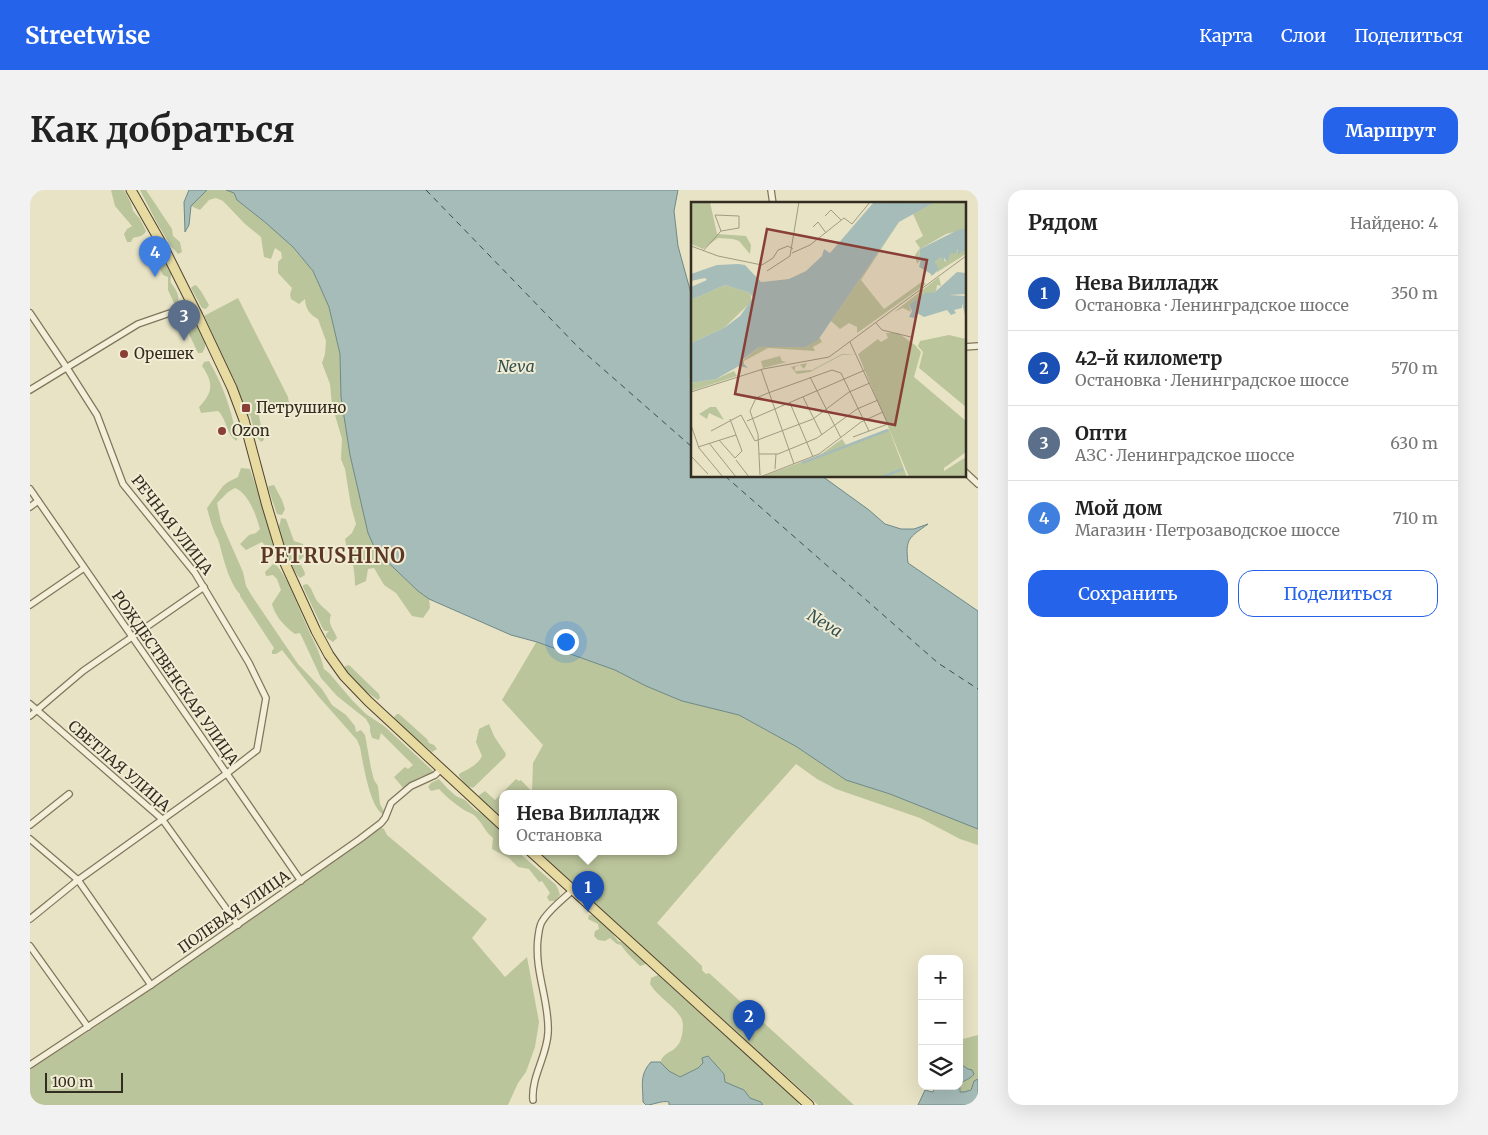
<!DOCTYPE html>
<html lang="ru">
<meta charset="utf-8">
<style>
body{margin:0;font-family:Merriweather,serif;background:#f2f2f2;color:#222}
.controls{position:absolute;right:15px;bottom:15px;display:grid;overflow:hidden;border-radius:10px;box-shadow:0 5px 20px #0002}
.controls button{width:45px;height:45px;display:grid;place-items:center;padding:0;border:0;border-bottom:1px solid #e0e0e0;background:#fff;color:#222;font:25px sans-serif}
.scale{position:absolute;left:15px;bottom:12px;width:78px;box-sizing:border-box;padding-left:5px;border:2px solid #332c20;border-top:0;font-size:14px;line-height:18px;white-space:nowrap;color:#332c20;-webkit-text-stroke:4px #f1ecd4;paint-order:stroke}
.you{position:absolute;left:535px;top:451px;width:18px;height:18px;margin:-12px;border:4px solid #fff;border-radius:50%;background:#1a73e8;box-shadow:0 0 0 8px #1a73e833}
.badge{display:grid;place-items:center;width:32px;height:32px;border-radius:50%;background:#2563eb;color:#fff;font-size:16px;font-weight:700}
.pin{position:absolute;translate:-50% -41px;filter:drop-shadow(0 1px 2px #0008)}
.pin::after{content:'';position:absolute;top:26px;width:18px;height:15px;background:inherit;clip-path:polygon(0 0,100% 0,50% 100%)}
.popup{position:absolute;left:469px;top:600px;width:178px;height:65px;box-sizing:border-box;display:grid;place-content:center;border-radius:10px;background:#fff;filter:drop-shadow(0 1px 4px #0005);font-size:16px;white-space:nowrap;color:#767676}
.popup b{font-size:19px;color:#222}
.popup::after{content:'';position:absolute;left:50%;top:100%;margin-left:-10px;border:10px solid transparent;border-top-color:#fff}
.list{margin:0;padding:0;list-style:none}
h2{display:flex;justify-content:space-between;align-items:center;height:65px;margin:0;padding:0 20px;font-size:21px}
h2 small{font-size:16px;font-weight:400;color:#767676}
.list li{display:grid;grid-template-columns:32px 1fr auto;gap:15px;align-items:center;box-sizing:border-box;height:75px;padding:0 20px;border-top:1px solid #e0e0e0}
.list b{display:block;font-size:19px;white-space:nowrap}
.list p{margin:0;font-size:16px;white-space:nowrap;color:#767676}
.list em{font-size:16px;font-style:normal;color:#767676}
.actions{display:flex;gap:10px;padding:15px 20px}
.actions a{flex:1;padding:11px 0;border:1px solid #2563eb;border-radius:15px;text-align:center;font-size:18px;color:#2563eb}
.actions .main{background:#2563eb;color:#fff}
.icon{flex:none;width:28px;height:28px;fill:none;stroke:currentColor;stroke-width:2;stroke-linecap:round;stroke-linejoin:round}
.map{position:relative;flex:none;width:948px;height:915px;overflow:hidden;border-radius:15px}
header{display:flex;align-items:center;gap:30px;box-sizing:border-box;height:70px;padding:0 25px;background:#2563eb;color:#fff}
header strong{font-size:24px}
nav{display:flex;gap:28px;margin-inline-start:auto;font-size:18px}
.intro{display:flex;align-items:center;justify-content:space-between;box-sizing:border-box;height:120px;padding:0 30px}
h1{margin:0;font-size:35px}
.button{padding:12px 22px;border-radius:15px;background:#2563eb;color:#fff;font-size:18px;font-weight:700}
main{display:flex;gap:30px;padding:0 30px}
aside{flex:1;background:#fff;border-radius:15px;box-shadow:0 5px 20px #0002}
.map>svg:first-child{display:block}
.green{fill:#bbc59b}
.water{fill:#a6bcb9;stroke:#6e8986}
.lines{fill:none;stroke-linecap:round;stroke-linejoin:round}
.ferry{stroke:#314f51;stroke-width:1;stroke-dasharray:6 5;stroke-linecap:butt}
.street-casing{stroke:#81755e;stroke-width:8}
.primary-casing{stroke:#504331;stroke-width:11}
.street{stroke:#f4efd8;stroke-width:5.5}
.primary{stroke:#e7dba2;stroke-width:9}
.poi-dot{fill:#893f35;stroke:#f1ecd4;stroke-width:2}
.labels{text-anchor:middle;stroke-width:4;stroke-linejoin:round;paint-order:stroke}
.poi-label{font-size:15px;fill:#332c20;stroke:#f1ecd4;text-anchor:start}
.street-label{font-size:15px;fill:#332c20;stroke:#f1ecd4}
.water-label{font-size:16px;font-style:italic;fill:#314f51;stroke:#f1ecd4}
.district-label{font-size:20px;font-weight:bold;letter-spacing:1px;fill:#5b3724;stroke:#f1ecd4}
.inset-river{fill:none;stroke:#a6bcb9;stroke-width:2.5}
.inset-road{fill:none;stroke:#a09a83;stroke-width:1}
.view{fill:#893f35;fill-opacity:0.15;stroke:#893f35;stroke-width:2.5}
.inset-edge{fill:none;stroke:#332c20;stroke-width:2.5}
</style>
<header>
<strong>Streetwise</strong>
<nav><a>Карта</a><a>Слои</a><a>Поделиться</a></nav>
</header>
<div class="intro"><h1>Как добраться</h1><a class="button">Маршрут</a></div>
<main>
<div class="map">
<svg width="948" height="915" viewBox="0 0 948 915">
<rect width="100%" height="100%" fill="#e8e3c5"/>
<g class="green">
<path d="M81 0H94L101 13 103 21 110 29 116 41C113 47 109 46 103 48L101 52H97L94 44 97 39 102 36 85 16Z"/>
<polygon points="110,0 116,0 142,39 143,46 150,52 152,62 148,64 141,56 128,35"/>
<path d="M177 0H196L204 3 263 57 283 81 299 117 310 165 311 207 320 265 338 343 346 361 388 401 399 409 400 418 393 428 382 426 366 403 354 395 344 378 338 379 336 391 325 396C325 387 324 378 322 370 319 362 316 357 315 349L322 343 326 334 321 316 315 279 311 269 312 249 302 215 300 194 292 173 295 164 296 151 288 129C280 125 275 118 275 109L269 114 261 109 260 104 262 98 248 83V72L252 68 251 62 245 58 241 69 234 67 231 47 215 34 193 11 186 8 179 10 170 20 161 16Z"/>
<path d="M119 48C129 55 140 73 141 85 141 88 140 90 141 93 146 99 150 106 148 114L144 113 138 100V87L133 85 116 51Z"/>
<polygon points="166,95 171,101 179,115 176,119 172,118 161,98 163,96"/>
<path d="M208 108 258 207 259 213C247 221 242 221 228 221L234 250 231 252 226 246 220 225 217 226 216 221 220 219 219 215H214L174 126Z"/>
<path d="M155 123C169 126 182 152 172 163H168L153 131 148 128V126Z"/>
<path d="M179 171C190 190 198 210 203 231 205 238 208 244 207 251 196 245 197 229 188 221L171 223 169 217C183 203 184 193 172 176L174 172Z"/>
<path d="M211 278 220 279 249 365 243 367C238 362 237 357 232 352L216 360 210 354 219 345 226 343 230 339C226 325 219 304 205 298L198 302 187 313 191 332 213 382 216 396 222 406 268 474 292 499 302 515 316 525 325 536 326 542 331 540 335 545 341 578 344 590 348 596 350 614 356 625H354C340 619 333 573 330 557L327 550 289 507 252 460 246 464H242V461L244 458 210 406V404C199 393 193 367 189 352 188 348 185 345 184 341 181 333 179 326 177 318L193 296 198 292 208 287Z"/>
<polygon points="244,295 252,310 255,319 252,325 247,324 238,298 239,296"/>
<path d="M251 328 256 329 264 351 273 354 275 365 270 370C270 377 275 379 275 385L270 388C263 382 250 350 249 340 248 336 251 332 251 328Z"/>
<path d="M244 373C256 383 268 417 275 432 282 449 290 461 294 479L299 483 322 510 336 524 354 536 403 581 402 584C390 585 383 591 374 599L364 587 375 577 378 579 383 575 351 543 349 550 342 548 340 541V536L336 529 307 506 291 488 270 443 265 444C255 437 245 426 242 414L251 400 247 389 243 385 236 386 235 382Z"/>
<path d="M277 394C283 399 283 406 288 412 292 417 297 420 301 425 297 435 305 440 307 448L303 452 296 447V444L299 441H295L293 439 273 397V395Z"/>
<polygon points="507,451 585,480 616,496 652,511 709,525 767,557 816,590 860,604 948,639 948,655 930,649 890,628 806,599 787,589 766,574 706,641 627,733 672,776 672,780 676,784 679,783 824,915 788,915 506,661 643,661 643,603 473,603 473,630 458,617 459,616 448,606 455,601 465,610 486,589 489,591 491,590 502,602 503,573 513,555 472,510"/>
<polygon points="319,475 349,504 350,508 348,510 334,500 315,480 315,476"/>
<polygon points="367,524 369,524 397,549 399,553 404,555 407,559 402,562 401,561 368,533 364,527"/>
<path d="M459 534 464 546 476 564 475 567 444 597C437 600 433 591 429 586V584C438 579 448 575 452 566L446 552 449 539Z"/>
<path d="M409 589 418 599 426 606 435 610 445 620 454 625 473 643V661H487L526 695 528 699 530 705 525 711H519L517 707 520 703 512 691 509 692 499 679 488 677 479 668 462 659 463 648C455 642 452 632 445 626 442 623 437 622 434 620 425 614 416 607 409 599L401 601 398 597 401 593Z"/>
<polygon points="350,637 354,639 357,645 457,729 442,748 475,787 497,767 509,832 505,857 496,882 488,893 478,915 0,915 0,878 61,840 245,713 331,652"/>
<path d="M559 725H562L577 736 588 751 591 752C600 759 610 764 616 774L610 776 597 763 591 755 587 754 580 748 575 751 568 750 564 746 565 741 569 739 568 734 558 729Z"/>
<path d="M628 785 768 912 769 915H733L731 912 720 908 714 900 695 892C693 877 686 877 673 873L668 878 650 887 639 881 630 872C635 861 642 863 647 856 650 854 651 848 652 845 653 839 654 831 650 826 642 814 629 808 620 794L621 788Z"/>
<path d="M948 845V889L944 891 941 899 934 903 930 902C930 893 933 891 941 888L938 879 929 873V850Z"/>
</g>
<g class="water">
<polygon points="159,0 177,0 161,16 159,35 155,42 154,12"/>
<path d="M196 0H648L644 21 648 56 662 107V286H792L839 320 855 334 871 339H884L898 334C879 348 875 348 878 373L948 421V639L860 604 816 590 767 557 709 525 652 511 616 496 585 480 507 452 481 445 399 409 388 401 346 361 338 343 320 265 311 207 310 164 299 117 283 81 263 57 236 33 207 10 204 3Z"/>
<path d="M678 866 694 884 695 892 714 900 720 908 731 912 733 915H639V912C632 910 624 915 616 915L613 912C613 896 609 885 621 872H630L639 881 650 887 668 878 673 873 672 868Z"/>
<path d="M929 873 938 879 942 880 944 884C937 893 929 888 930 902H934L941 900 944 891 948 889V915H888L895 900 902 902 904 901 900 896H929Z"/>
</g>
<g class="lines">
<g class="ferry">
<polyline points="396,0 548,157 662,257"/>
<polyline points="695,286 908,473 948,499"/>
</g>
<g class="street-casing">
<g id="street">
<polyline points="741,0 743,14"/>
<polyline points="0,123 37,178 67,225 93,294 165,383 219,473 236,508 227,560 196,584 48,690 0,729"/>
<polyline points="934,157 948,156"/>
<polyline points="0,200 108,134 163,115"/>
<polyline points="934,281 948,294"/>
<polyline points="0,299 271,691"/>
<polyline points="0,317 8,311"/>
<polyline points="0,415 54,378"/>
<polyline points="0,514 132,629 208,735"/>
<polyline points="0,526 53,481 174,397"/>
<polyline points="0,635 39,604"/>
<polyline points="0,649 48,690 121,795"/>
<polyline points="0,756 58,837"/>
<polyline points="0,875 121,795 330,649 351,633 355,628 361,613 381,596 405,585 411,579"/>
<path d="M503 910C501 887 517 866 518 843 520 812 504 782 508 748 509 742 509 735 513 730 520 719 533 709 543 700"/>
</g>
</g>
<g class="primary-casing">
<g id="primary">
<polyline points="101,0 134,58 168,126 202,198 214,230 237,316 253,369 286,441 299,465 314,486 338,511 473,636"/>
<polyline points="500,661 779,915"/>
</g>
</g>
<use href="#street" class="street"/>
<use href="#primary" class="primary"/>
</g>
<g class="poi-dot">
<circle cx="94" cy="164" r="5"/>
<rect x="211" y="213" width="10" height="10" rx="2.5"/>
<circle cx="192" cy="241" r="5"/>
</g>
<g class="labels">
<g class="poi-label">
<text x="104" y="169">Орешек</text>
<text x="226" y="223">Петрушино</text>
<text x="202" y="246">Ozon</text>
</g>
<g class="street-label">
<text transform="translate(142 335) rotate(52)" y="5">РЕЧНАЯ УЛИЦА</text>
<text transform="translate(145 488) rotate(55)" y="5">РОЖДЕСТВЕНСКАЯ УЛИЦА</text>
<text transform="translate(89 576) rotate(41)" y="5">СВЕТЛАЯ УЛИЦА</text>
<text transform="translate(204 722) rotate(-35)" y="5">ПОЛЕВАЯ УЛИЦА</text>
</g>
<g class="water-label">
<text x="486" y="182">Neva</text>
<text transform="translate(795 433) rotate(31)" y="6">Neva</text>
</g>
<g class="district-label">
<text x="303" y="373">PETRUSHINO</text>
</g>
</g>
<g transform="translate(661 12)">
<rect width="275" height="275" fill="#e8e3c5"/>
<path d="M0 0H19L26 32 55 34 60 43 59 52 48 39 42 37 27 36 12 47 0 42ZM275 0V27L255 32 229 47 228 53 233 60 230 57 226 62 224 53 229 46 224 39 232 34 222 12 239 1ZM208 20 170 78 193 107 232 79 235 82 166 131V125L158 121 149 127 140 119ZM275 46V52L240 74 239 68 242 73 246 70 244 60 250 55 255 60 259 51ZM248 75 250 84 246 83 245 90 235 92 218 103 220 110 212 106 203 110ZM34 83 59 91 61 99 33 126 0 141V98ZM195 131H207L224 143 230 150 223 175 275 219V250L253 266V269L275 255V275H218L167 152 187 137 190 140 197 136ZM258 133 275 137V205L228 166 232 150 227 144 229 139ZM129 136 131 140 122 145 124 149 77 146 53 159V164L50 160 68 145H115ZM151 152H165L151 153 119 170 106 172 100 165 116 161 113 167 109 163 104 165V169L121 168ZM89 154 91 159 96 160 72 166 70 159ZM43 169 46 174 0 189V181L25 177ZM19 205H25L33 218 18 211 16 217 8 212ZM198 227 216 275H70L129 253 151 237 155 243Z" fill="#bbc59b"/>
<path d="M183 0H244L208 20 127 138 115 145H68L50 159 57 166 48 164 25 177 0 181V141L33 126 49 114 62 96 59 91 34 83 0 98V85L16 78 14 76 0 79V72L26 63 47 62 54 63 70 80 98 77 115 69 131 54 133 47 139 51ZM269 27H275L274 48 267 53V47L264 52 260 51 256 60 253 56 252 61 250 55 244 60 248 67 242 73 228 65 230 57 233 60 228 56 229 47ZM266 70 275 71V92L258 93 275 94V117L271 101V106L263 108 265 111 260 113 256 108 233 115 226 111 224 116 218 115 221 109 218 103 234 91 244 90Z" fill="#a6bcb9"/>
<path class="inset-river" d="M0 157 90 102 158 50 207 0M111 261 197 228M191 275 212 267"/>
<path class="inset-road" d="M134 14 140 8 150 18M122 25 127 20 135 31M0 44 27 54 71 63 82 56 87 48 97 44 102 47M12 49 30 29 24 13 48 14V26L30 29M101 51 119 43 153 16 161 22 179 0M76 69 99 54 108 0M185 121 191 128 220 135M159 140 197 222 162 235M70 167 103 262M119 175 150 236M0 190 72 167 138 155 275 54M112 195 131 233M99 201 122 255M56 219 174 168M0 223 8 246 32 275M20 229 50 213 64 239 122 217 158 190 179 181M28 238 44 256 51 249 45 233M18 241 45 275M7 245 45 233 39 217M68 252H87L126 236 166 207 187 198M0 254 17 272M45 258 58 275M84 267 85 252M69 273 67 232 59 209 65 196 77 191 141 168 150 171 178 229M69 275 128 252 170 220 192 210"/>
<path class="view" d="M76 27 236 58 204 223 44 192Z"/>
<rect width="275" height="275" class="inset-edge"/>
</g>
</svg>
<div class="controls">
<button>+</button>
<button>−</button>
<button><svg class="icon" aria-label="layers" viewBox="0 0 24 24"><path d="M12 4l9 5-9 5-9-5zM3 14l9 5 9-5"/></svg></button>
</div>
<div class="scale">100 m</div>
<div class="you"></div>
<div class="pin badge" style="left:558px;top:722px;background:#1a4fb4">1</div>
<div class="popup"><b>Нева Вилладж</b>Остановка</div>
<div class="pin badge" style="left:719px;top:851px;background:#1a4fb4">2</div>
<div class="pin badge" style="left:154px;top:151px;background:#5c6f8a">3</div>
<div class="pin badge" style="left:125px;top:87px;background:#3f7fe0">4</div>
</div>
<aside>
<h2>Рядом<small>Найдено: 4</small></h2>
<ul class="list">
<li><span class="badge" style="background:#1a4fb4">1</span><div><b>Нева Вилладж</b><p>Остановка · Ленинградское шоссе</p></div><em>350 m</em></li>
<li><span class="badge" style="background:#1a4fb4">2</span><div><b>42-й километр</b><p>Остановка · Ленинградское шоссе</p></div><em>570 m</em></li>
<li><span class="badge" style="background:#5c6f8a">3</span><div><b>Опти</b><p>АЗС · Ленинградское шоссе</p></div><em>630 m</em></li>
<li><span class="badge" style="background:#3f7fe0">4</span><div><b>Мой дом</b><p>Магазин · Петрозаводское шоссе</p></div><em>710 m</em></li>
</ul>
<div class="actions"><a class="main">Сохранить</a><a>Поделиться</a></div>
</aside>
</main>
